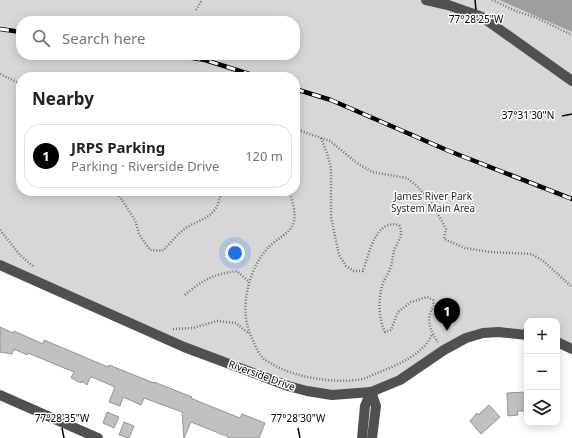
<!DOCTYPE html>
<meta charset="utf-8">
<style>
body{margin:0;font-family:"Noto Sans",sans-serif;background:#f2f2f2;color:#222}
.controls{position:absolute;right:12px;bottom:12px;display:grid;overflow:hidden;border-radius:8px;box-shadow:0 2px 10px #0003}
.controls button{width:36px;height:36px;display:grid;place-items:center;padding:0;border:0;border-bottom:1px solid #e0e0e0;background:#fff;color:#222;font:20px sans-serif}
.you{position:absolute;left:235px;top:253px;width:14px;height:14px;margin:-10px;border:3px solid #fff;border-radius:50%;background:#1a73e8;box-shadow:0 0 0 6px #1a73e833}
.badge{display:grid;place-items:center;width:26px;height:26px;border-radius:50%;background:#000;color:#fff;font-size:13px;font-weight:700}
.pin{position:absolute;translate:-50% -33px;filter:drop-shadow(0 1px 2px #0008)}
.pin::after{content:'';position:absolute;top:21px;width:14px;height:12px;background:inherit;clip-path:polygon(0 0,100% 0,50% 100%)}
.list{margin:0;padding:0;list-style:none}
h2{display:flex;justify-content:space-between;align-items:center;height:52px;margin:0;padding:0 16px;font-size:17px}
h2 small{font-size:13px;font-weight:400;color:#767676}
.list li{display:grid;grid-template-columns:26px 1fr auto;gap:12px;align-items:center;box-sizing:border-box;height:64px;margin:0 8px 8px;padding:0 8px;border:1px solid #e0e0e0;border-radius:16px}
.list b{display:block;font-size:15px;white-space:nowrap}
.list p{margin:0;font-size:13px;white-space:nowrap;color:#767676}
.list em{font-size:13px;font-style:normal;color:#767676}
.icon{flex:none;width:22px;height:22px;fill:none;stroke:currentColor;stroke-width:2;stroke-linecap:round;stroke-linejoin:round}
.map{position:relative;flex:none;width:572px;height:438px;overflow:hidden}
.search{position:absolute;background:#fff;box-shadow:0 2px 10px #0003;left:16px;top:16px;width:284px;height:44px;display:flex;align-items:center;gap:10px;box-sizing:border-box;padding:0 14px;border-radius:16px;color:#767676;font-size:15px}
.panel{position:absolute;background:#fff;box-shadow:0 2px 10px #0003;left:16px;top:72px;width:284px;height:124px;border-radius:16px}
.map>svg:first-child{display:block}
.green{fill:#d7d7d7;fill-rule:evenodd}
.water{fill:#9e9e9e}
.building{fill:#c0c0c0;stroke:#949494}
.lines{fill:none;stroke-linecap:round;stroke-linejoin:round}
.path{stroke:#727272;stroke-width:2.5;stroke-dasharray:1 2;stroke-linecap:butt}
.minor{stroke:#505050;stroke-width:10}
.rail-casing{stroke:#000;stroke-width:4.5}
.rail{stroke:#fff;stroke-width:3;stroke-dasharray:9;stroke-linecap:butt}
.ticks{fill:none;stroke:#000;stroke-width:1.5}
.labels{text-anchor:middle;stroke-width:3;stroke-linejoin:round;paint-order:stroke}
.park-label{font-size:10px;fill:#2e2e2e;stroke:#fff}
.street-label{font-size:10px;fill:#000;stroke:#fff}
.ticks-label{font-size:10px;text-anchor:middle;fill:#000;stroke:#fff;stroke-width:3;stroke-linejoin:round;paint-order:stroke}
</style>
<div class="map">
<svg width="572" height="438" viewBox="0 0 572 438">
<rect width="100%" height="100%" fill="#fff"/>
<path class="green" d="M0 0H499L572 32V349L557 342V321H527V335L483 333 371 392 332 395 288 386 0 265ZM21 21H295V55H21ZM21 77H295V191H21Z"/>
<polygon class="water" points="499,0 572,0 572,32"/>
<g class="building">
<polygon points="0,327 13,333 14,331 43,344 44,340 108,367 109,365 154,383 154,382 192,397 191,398 200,402 240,418 242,414 265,423 259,438 231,438 191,422 184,438 182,412 144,398 141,405 123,397 120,406 109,402 115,387 92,377 90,378 87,385 82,381 81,383 71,378 74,372 28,353 27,355 14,349 12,354 0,352"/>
<polygon points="527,392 527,411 517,411 518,415 508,416 507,393"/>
<polygon points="489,405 500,417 481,434 470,421 477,413 478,415"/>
<polygon points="107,412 119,417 114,428 103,423"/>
<polygon points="124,422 134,426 129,438 119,435"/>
</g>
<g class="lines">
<g class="path">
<polyline points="492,0 516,11 537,18 572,35"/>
<polyline points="196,10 202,0"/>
<polyline points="0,74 21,84"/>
<polyline points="295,132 301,131 330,141 357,163 372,172 407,178 417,186 432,203 446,229 444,239 465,248 490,252 531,254 542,260 572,287"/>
<path d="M321 138 327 153 331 168V217L339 255 346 266 354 271H363C369 254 375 219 399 225 404 234 399 240 395 248 392 255 393 263 390 269 388 274 385 278 383 283 378 298 378 318 385 332L391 330 398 312 411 302 427 297 433 300 434 306C425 318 430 331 438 342"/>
<path d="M116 191 135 220 139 234 150 250 162 251C169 245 175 237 182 231 199 217 218 221 221 191"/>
<path d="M289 191C292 200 296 211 294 221 291 233 281 236 272 244 249 264 238 309 251 336 254 342 257 352 262 357 264 360 269 362 272 364 296 378 336 384 363 379 369 377 374 374 380 372 399 364 424 354 432 334"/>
<polyline points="0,230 20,255 34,267"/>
<path d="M185 295C202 280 214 274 237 271L249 282"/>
<polyline points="173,329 193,328 217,321 236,323 249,334"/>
</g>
<g class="minor">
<polyline points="426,0 448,5 482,17 572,81"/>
<polyline points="0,265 184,347 288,386 307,391 332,395 371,392 400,380 444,350 466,338 483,333 498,332 527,335"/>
<polyline points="557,342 572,349"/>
<polyline points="371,392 376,406 372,438"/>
<polyline points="0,395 98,438"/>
<polyline points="362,438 365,406 371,392"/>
</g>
<g class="rail-casing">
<g id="rail">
<polyline points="0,29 21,32"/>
<polyline points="174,55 205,60 259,77"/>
<polyline points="295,89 331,100 449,151 572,199"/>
</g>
</g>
<use href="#rail" class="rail"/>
</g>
<path class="ticks" d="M475 0 476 10M562 116 572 114M62 428 64 438M298 428 300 438"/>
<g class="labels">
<g class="park-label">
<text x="433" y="200">James River Park<tspan x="433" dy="12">System Main Area</tspan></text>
</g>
<g class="street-label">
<text transform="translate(262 375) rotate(20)" y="4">Riverside Drive</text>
</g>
</g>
<g class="ticks-label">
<text x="476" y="23">77°28'25"W</text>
<text x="528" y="119">37°31'30"N</text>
<text x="62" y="422">77°28'35"W</text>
<text x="298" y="422">77°28'30"W</text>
</g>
</svg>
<div class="controls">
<button>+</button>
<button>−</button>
<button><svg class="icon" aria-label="layers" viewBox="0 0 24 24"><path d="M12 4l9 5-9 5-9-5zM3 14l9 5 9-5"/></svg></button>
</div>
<div class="you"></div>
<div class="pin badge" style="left:447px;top:331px">1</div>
<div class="search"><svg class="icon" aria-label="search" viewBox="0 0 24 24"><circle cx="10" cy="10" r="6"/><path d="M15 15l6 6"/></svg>Search here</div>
<section class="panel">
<h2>Nearby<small></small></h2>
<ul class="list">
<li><span class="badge">1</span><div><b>JRPS Parking</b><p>Parking · Riverside Drive</p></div><em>120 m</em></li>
</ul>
</section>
</div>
